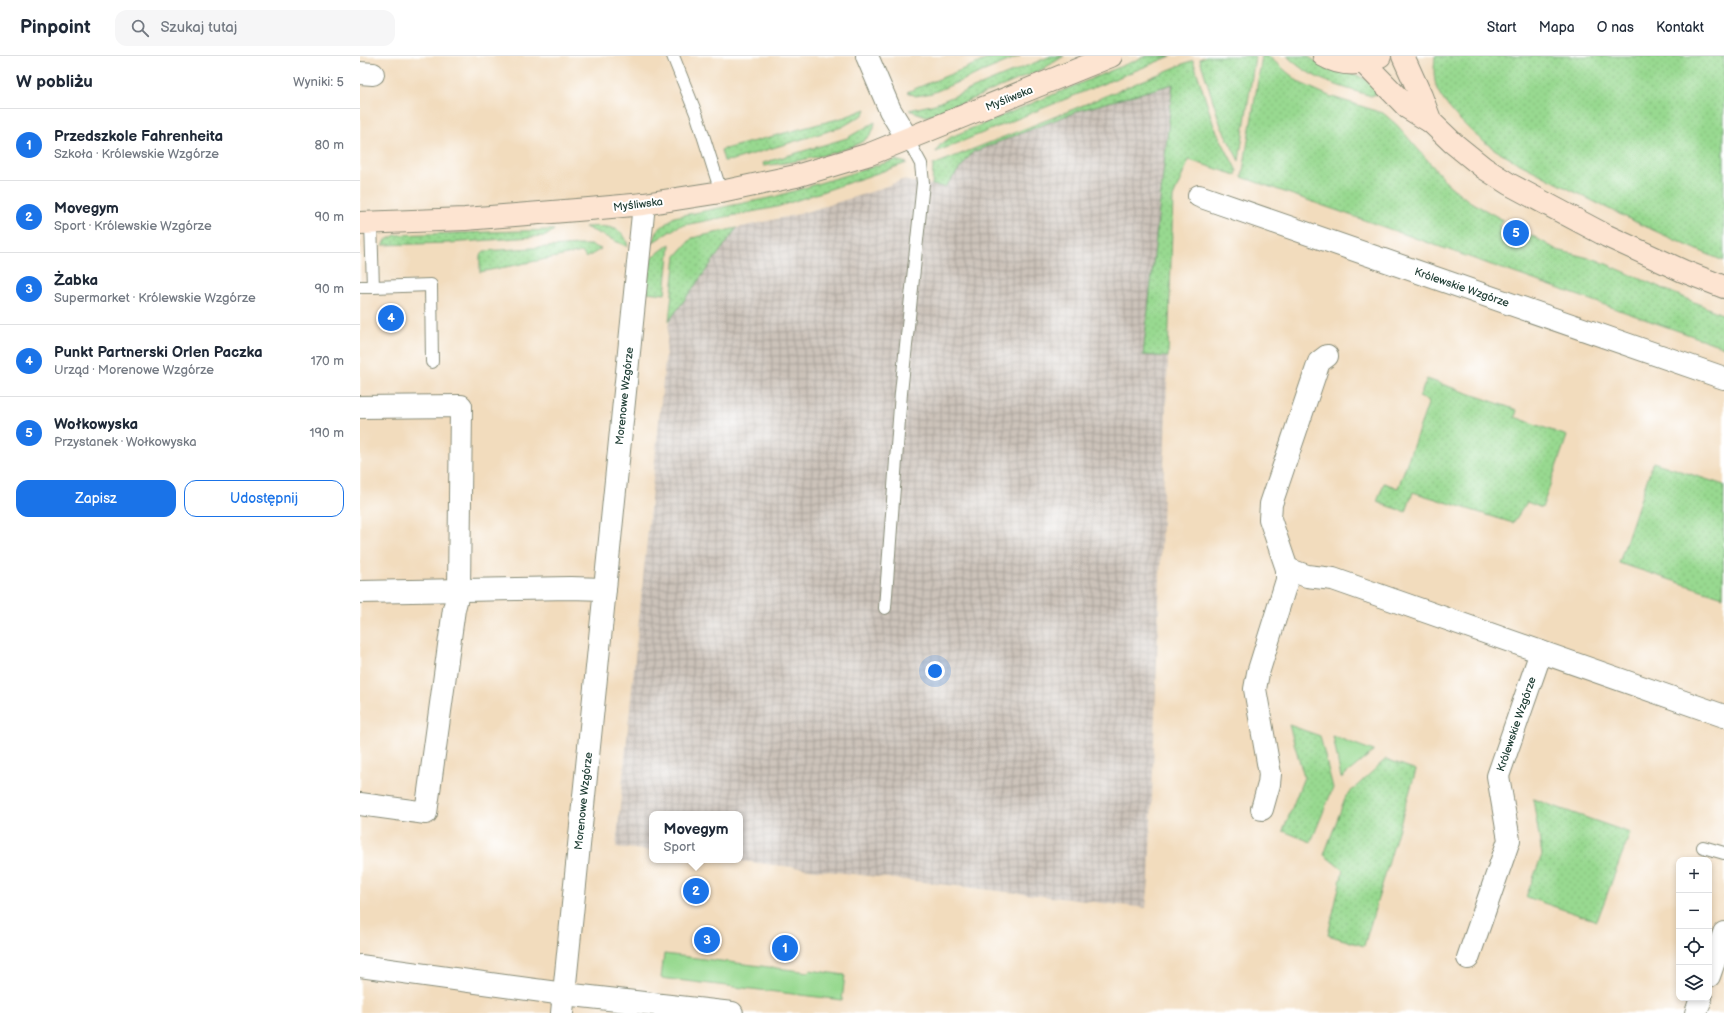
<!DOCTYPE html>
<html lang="pl">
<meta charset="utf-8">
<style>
body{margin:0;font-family:"Balsamiq Sans",sans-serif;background:#f6f6f7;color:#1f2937}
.controls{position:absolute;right:12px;bottom:12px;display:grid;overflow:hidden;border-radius:8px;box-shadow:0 2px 6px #0003}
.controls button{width:36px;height:36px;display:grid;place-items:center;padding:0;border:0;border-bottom:1px solid #e0e1e3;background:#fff;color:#1f2937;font:20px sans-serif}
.you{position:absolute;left:575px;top:615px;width:14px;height:14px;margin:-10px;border:3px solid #fff;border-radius:50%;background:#1a73e8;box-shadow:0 0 0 6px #1a73e833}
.badge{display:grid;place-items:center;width:26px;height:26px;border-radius:50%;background:#1a73e8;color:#fff;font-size:13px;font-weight:700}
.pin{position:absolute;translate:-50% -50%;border:2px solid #fff;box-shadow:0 1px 4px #0006}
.popup{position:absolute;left:289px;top:755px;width:94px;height:52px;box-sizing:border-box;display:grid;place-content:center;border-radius:8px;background:#fff;filter:drop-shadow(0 1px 3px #0005);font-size:13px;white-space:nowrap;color:#747a83}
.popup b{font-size:15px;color:#1f2937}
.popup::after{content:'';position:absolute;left:50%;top:100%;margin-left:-8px;border:8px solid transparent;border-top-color:#fff}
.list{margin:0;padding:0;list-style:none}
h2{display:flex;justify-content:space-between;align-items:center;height:52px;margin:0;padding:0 16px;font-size:17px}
h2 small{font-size:13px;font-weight:400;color:#747a83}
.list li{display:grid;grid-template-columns:26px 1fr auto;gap:12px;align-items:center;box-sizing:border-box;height:72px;padding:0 16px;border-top:1px solid #e0e1e3}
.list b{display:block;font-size:15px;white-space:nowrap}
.list p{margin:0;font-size:13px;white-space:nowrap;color:#747a83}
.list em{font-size:13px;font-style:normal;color:#747a83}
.actions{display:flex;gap:8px;padding:12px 16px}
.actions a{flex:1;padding:9px 0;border:1px solid #1a73e8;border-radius:12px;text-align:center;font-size:14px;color:#1a73e8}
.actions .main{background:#1a73e8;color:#fff}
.icon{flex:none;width:22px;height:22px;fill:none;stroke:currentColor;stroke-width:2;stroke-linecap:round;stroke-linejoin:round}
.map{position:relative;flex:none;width:1364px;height:957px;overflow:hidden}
header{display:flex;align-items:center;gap:24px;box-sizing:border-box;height:56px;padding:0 20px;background:#fff;border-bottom:1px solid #e0e1e3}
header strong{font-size:19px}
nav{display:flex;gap:22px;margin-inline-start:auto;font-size:14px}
.search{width:280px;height:36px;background:#f6f6f7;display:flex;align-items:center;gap:10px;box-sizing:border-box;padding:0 14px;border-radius:12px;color:#747a83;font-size:15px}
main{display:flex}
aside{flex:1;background:#fff}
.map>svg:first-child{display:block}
.industrial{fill:url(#industrial-grid)}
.grass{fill:url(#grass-dots);stroke:#5c8b62}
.green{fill:#98d990;stroke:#5c8b62}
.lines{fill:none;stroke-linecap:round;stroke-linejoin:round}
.lane-casing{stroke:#888c78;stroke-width:14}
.street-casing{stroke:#888c78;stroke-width:24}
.secondary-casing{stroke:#888c78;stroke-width:24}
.lane{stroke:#fff;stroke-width:12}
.street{stroke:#fff;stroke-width:22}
.secondary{stroke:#fde4d1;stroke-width:22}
.labels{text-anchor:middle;stroke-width:4;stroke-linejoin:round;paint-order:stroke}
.street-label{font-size:11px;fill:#1f3d34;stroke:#fff}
</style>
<header>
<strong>Pinpoint</strong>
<div class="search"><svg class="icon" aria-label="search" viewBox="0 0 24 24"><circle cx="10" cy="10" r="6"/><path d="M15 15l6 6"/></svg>Szukaj tutaj</div>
<nav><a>Start</a><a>Mapa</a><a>O nas</a><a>Kontakt</a></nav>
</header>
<main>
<aside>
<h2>W pobliżu<small>Wyniki: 5</small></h2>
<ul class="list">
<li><span class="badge">1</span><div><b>Przedszkole Fahrenheita</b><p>Szkoła · Królewskie Wzgórze</p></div><em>80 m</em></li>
<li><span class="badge">2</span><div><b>Movegym</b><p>Sport · Królewskie Wzgórze</p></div><em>90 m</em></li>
<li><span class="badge">3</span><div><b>Żabka</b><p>Supermarket · Królewskie Wzgórze</p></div><em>90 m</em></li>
<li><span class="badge">4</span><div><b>Punkt Partnerski Orlen Paczka</b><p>Urząd · Morenowe Wzgórze</p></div><em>170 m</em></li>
<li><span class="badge">5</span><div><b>Wołkowyska</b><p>Przystanek · Wołkowyska</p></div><em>190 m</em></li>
</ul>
<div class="actions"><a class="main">Zapisz</a><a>Udostępnij</a></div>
</aside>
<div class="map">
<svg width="1364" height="957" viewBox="0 0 1364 957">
<defs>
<pattern id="industrial-grid" width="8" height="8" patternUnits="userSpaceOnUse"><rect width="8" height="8" fill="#ccc2b9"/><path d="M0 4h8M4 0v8" fill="none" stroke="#a59f97"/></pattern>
<pattern id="grass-dots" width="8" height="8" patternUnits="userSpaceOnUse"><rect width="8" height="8" fill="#98d990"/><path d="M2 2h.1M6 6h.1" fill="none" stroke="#83bb7d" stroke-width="1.8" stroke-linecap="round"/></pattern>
</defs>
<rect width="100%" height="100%" fill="#fff"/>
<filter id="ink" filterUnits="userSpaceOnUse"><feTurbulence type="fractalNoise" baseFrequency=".025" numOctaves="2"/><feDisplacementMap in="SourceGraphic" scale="8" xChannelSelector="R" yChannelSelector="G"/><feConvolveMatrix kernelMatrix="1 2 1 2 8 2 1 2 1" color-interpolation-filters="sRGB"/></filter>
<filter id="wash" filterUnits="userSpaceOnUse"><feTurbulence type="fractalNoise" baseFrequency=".012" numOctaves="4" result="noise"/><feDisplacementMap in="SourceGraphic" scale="16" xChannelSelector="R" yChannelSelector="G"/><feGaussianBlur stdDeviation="0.9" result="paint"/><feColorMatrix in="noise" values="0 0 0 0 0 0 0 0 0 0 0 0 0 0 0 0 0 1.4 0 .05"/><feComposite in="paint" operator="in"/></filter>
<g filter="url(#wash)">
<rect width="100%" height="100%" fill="#f2dcbd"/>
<polygon class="industrial" points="813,27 783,299 808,301 789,824 786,852 372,804 380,804 380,758 292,758 292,795 256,791 309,265 377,172 439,158 511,136 542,124 585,131 612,96 721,54"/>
<g class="grass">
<polygon points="635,0 660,0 572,37 556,40 547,36"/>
<polygon points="691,0 704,0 683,13 574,59 566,60 549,54 575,48"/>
<polygon points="786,0 811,0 576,96 580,89 591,81"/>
<polygon points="846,0 895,0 879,105 861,70 841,7 840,3"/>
<polygon points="902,0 908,0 940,27 947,30 969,40 1023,57 1037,69 1089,129 1109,145 1143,164 1139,172 1165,187 1171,179 1197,194 1237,204 1364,259 1364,291 882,121"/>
<path d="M927 0H947L963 10 997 19 1006 24 1019 37 1011 40C980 30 951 24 927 0Z"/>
<path d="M1075 0H1364V205C1305 181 1248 153 1191 124 1167 111 1139 99 1118 81 1105 70 1084 49 1077 33 1073 21 1074 12 1075 0Z"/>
<polygon points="833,4 854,70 877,115 876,119 829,104 813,141 808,301 783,299 813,28 721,54 613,96 585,131 572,129 573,109 694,61"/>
<polygon points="506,53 504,58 482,71 373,104 364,105 361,94 485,61"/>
<path d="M515 66C514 73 512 78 507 82 491 97 427 107 404 110L403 107 487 82Z"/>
<polygon points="535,104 547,107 417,151 319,170 293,186 298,174 314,161 414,141"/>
<path d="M225 171C243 170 265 168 268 191Z"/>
<polygon points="377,172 309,265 316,200 332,182"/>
<polygon points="194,174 186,180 89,187 23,189 26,184 36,179"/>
<polygon points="310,188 305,238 286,236 291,202"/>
<polygon points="220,189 231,189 241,193 226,202 222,196 120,216 120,199 124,195"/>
<polygon points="1067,323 1157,354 1155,361 1207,380 1182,452 1167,446 1153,467 1053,436 1046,456 1017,446 1024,427 1038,432 1069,345 1059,341"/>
<polygon points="1293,406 1364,429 1363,541 1259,507"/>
<polygon points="929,669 960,680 973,732 951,786 923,775 944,721"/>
<polygon points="1026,703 1056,714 1004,890 968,879 983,814 964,799 986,740"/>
<polygon points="1173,743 1270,777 1237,865 1166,841 1182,799"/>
</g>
<g class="green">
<polygon points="973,680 1014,695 981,722"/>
<polygon points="304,898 449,916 450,914 485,919 482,944 301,922"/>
</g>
</g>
<g filter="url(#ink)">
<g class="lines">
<g class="lane-casing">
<g id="lane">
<polyline points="313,0 337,60 361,136"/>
<polyline points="0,231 13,231 11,167"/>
<polyline points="13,231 71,229 72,306"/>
<polyline points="525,552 541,337 563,127 561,108 548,84"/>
<polyline points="1343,791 1364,797"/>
</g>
</g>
<g class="street-casing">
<g id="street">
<polyline points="507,0 530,54 548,84"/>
<polyline points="0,17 13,18"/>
<polyline points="839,140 1364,322"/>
<polyline points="0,351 101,350 99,534 94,553 66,757 0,748"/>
<polyline points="927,513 947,520 973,523 1364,660"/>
<polyline points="0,536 210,532 245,533"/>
<polyline points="902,753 909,728 910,718 895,633 898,617 927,524 927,513 910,463 911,448 959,306 967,300"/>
<polyline points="1108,902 1149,784 1138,720 1181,596"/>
<polyline points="0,910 204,938 372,957"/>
<polyline points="1349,920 1364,877"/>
<polyline points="202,957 284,148"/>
<polyline points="1336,957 1341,942"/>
</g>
</g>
<g class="secondary-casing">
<g id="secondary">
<path d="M964 0C981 10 1003 10 1020 0"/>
<polyline points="1043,0 1061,40 1071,66"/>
<polyline points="1004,7 1048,52 1071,66 1093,87 1124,112 1149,128 1247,180 1323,215 1364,231"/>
<polyline points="0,167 105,163 229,153 284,148 361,136 436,120 510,98 751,0"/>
</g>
</g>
<use href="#lane" class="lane"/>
<use href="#street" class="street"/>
<use href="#secondary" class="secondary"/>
</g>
</g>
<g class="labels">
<g class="street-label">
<text transform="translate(649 42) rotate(-22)" y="4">Myśliwska</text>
<text transform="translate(278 148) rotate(-7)" y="4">Myśliwska</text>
<text transform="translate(1102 231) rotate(19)" y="4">Królewskie Wzgórze</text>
<text transform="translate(264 340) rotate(-84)" y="4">Morenowe Wzgórze</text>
<text transform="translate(1156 668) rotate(-71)" y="4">Królewskie Wzgórze</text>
<text transform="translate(223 745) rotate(-84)" y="4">Morenowe Wzgórze</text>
</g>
</g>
</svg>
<div class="controls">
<button>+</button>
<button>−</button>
<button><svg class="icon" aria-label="locate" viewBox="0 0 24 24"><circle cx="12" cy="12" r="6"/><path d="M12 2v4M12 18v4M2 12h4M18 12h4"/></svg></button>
<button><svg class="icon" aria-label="layers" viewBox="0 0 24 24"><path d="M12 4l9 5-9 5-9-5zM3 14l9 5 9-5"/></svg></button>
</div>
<div class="you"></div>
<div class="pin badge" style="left:425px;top:892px">1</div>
<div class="pin badge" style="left:336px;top:835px">2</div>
<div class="popup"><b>Movegym</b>Sport</div>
<div class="pin badge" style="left:347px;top:884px">3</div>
<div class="pin badge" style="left:31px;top:262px">4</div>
<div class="pin badge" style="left:1156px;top:177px">5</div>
</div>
</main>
